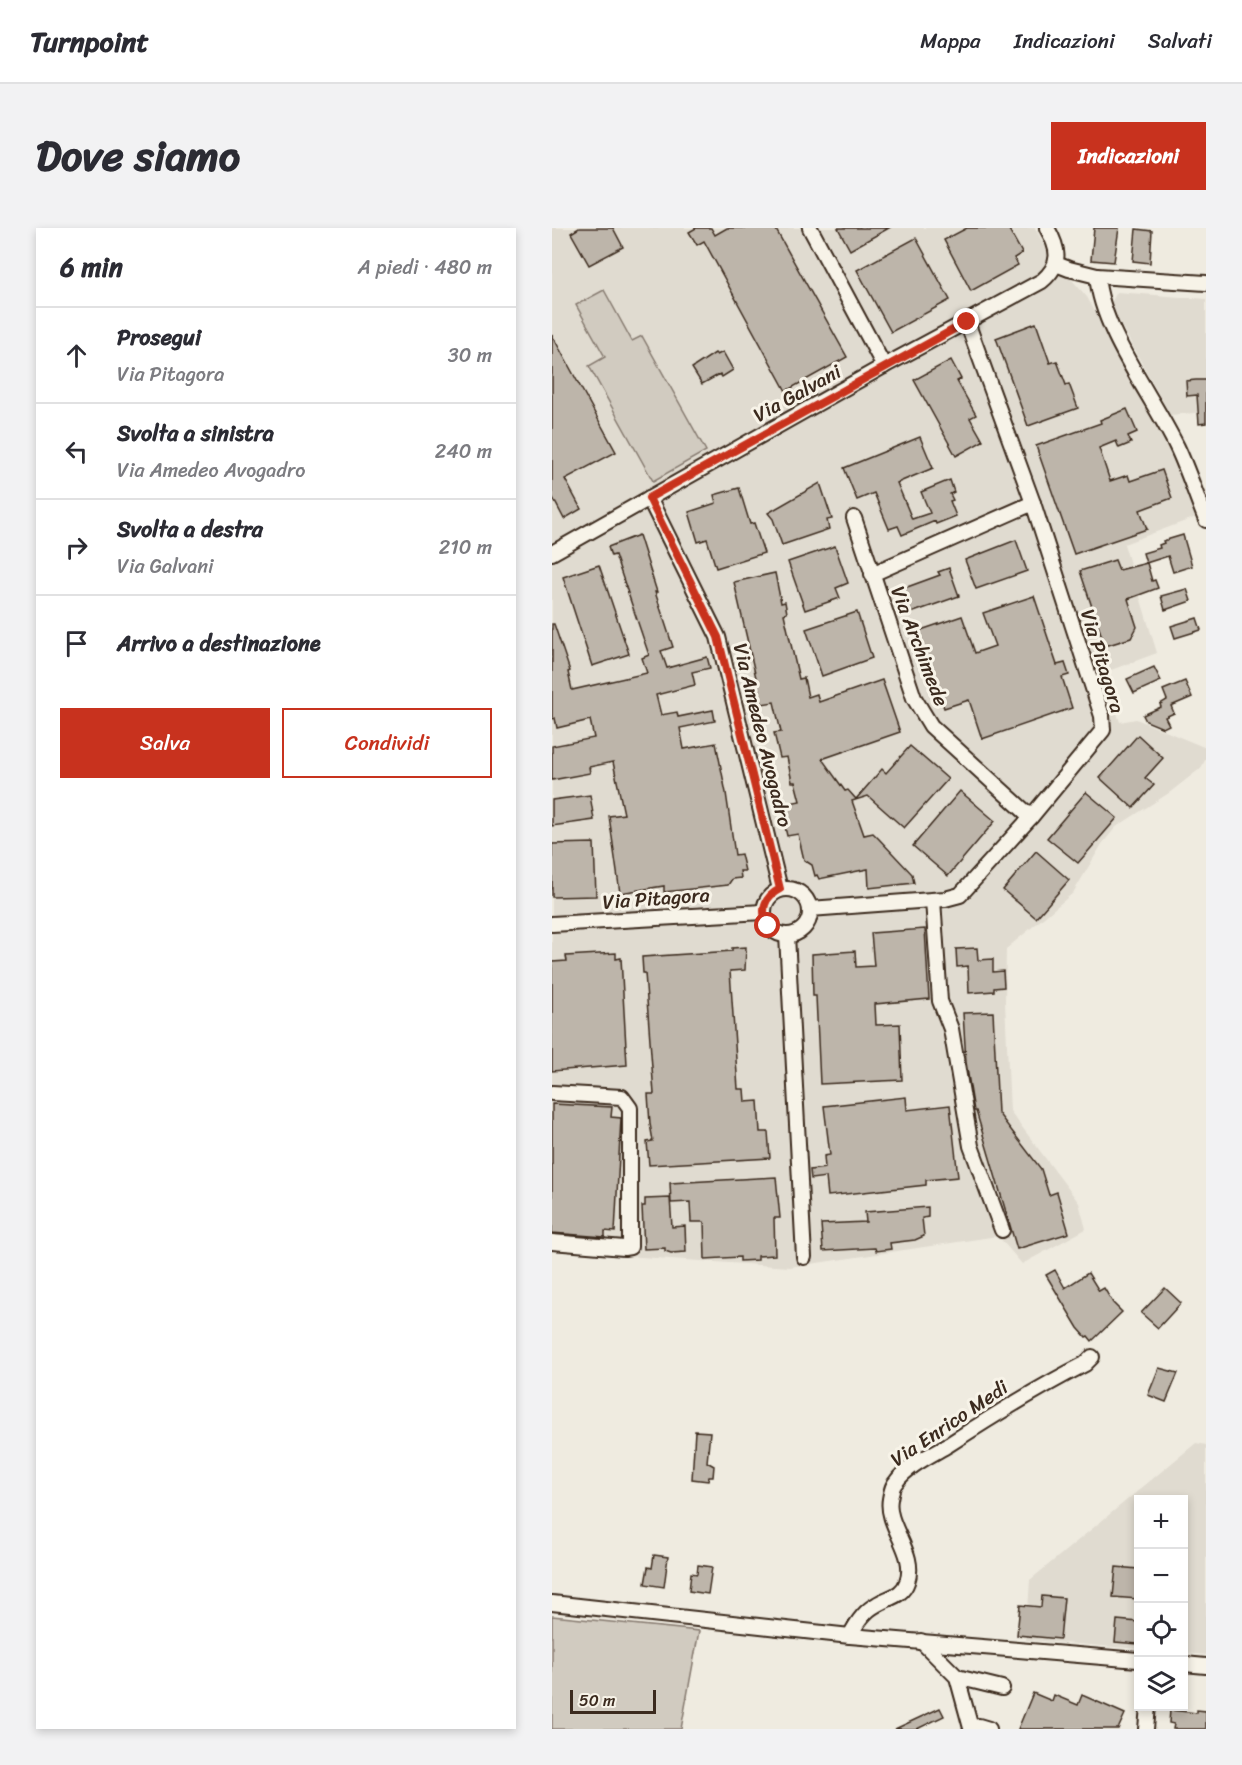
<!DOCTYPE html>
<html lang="it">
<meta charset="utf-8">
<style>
body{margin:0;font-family:Sriracha,sans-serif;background:#f2f2f3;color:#2b2b33}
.controls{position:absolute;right:18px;bottom:18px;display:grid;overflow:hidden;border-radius:0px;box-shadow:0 3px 9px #0003}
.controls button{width:54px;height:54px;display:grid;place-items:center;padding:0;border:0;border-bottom:2px solid #e1e1e2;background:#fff;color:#2b2b33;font:30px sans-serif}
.scale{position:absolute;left:18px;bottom:15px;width:86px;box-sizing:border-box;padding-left:6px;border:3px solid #3b2a1e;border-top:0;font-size:16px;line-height:21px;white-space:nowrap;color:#3b2a1e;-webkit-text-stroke:4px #f7f3e8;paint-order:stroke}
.stop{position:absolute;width:18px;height:18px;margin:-14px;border:4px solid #c8321e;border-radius:50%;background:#fff}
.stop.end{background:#c8321e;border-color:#fff;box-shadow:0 2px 6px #0008}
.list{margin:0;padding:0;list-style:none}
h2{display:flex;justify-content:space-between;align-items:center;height:78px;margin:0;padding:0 24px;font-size:26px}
h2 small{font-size:20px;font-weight:400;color:#7c7c81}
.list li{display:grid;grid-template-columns:39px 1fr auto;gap:18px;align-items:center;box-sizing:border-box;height:96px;padding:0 24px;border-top:2px solid #e1e1e2}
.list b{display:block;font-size:22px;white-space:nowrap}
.list p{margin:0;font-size:20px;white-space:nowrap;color:#7c7c81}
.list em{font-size:20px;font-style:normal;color:#7c7c81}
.actions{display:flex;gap:12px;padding:18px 24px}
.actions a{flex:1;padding:14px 0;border:2px solid #c8321e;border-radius:0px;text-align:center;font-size:21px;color:#c8321e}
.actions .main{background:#c8321e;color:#fff}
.icon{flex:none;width:33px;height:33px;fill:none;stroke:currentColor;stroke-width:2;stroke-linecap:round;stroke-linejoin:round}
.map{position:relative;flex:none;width:654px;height:1501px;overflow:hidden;border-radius:0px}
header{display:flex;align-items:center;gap:36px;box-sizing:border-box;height:84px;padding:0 30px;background:#fff;border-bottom:2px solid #e1e1e2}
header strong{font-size:28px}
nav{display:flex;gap:33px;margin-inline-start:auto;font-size:21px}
.intro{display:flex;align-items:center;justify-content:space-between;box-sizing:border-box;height:144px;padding:0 36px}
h1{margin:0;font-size:42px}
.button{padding:15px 27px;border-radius:0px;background:#c8321e;color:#fff;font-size:21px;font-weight:700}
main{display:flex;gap:36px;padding:0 36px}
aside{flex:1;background:#fff;border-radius:0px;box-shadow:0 3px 9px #0003}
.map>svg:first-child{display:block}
.built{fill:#e0dbd0}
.green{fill:#d1cbc0;stroke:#867a6f;stroke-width:1.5}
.building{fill:#bdb5aa;stroke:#3b2a1e;stroke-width:1.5}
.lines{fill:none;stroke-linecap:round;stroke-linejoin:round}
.minor-casing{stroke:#3b2a1e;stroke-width:18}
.minor{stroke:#f7f3e8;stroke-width:14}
.route{stroke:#c8321e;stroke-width:8}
.labels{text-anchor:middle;stroke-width:6;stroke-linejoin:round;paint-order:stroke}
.street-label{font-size:20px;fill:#3b2a1e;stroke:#f7f3e8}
</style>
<header>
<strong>Turnpoint</strong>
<nav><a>Mappa</a><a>Indicazioni</a><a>Salvati</a></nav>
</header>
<div class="intro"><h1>Dove siamo</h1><a class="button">Indicazioni</a></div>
<main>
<aside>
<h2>6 min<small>A piedi · 480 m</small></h2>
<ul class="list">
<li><svg class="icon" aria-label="ahead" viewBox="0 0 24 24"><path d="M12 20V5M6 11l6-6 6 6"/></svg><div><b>Prosegui</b><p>Via Pitagora</p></div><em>30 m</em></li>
<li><svg class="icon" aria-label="left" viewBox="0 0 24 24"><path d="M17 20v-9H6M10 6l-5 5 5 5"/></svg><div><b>Svolta a sinistra</b><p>Via Amedeo Avogadro</p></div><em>240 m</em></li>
<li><svg class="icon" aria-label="right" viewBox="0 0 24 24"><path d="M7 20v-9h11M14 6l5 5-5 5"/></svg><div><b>Svolta a destra</b><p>Via Galvani</p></div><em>210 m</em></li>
<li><svg class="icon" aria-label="arrive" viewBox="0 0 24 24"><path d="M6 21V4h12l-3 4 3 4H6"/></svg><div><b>Arrivo a destinazione</b></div></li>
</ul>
<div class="actions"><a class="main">Salva</a><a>Condividi</a></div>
</aside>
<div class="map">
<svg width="654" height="1501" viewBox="0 0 654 1501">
<rect width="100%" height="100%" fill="#efebe0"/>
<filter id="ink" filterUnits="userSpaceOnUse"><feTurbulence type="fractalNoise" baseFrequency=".0167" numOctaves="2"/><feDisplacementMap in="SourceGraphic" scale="12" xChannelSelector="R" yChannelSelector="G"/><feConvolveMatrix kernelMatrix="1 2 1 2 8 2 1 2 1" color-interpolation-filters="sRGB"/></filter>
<g filter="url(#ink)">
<g class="built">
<polygon points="0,0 483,0 498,27 535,69 621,225 647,288 572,316 605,425 551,445 568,494 584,491 654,520 654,530 649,540 617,565 564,599 550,616 521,665 454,721 453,774 458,883 527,975 534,1001 470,1036 446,1008 238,1039 0,1023"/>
<polygon points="565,64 654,71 654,184 618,187 558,77"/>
<polygon points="644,1215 654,1217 654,1427 632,1425 632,1272 586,1272 586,1421 474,1412 478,1352"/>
</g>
<g class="green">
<polygon points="52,62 80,113 90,108 154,223 101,253 37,138 53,129 24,77"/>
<polygon points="0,1388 147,1403 129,1501 0,1501"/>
</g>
<g class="building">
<polygon points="27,0 61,0 71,19 37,37 19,5"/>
<polygon points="144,0 159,0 163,7 175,0 223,0 295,129 234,163 152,13 145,17 137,4"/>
<polygon points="286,0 337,0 298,22"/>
<polygon points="415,0 456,0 470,25 462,30 466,37 419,63 392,12"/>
<polygon points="542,0 567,0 562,34 539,32"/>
<polygon points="584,1 600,3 598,35 581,33"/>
<polygon points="364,10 398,72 339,104 305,42"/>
<polygon points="484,95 498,135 505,133 514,157 517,156 526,180 476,198 444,110"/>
<polygon points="0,107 64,224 13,251 29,281 12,291 0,268"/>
<polygon points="171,124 181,142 170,149 168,146 150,156 140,140 163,125 165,127"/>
<polygon points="399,132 409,151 405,153 424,187 418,190 431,213 404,228 362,152"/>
<polygon points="644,152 654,152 654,195 647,196 645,167 635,168 634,153"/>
<polygon points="575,181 585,204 576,208 579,215 567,220 564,213 547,220 558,253 576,247 578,253 610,242 620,270 588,282 595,301 522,326 484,218 549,195 548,192"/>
<polygon points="368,209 381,240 345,255 360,291 378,285 369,264 398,252 402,264 398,266 401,272 398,273 404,288 384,296 383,293 350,307 346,298 337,301 322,265 305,272 292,240"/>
<polygon points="268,255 280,291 275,292 277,301 230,317 221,291 216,285"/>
<polygon points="187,260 198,296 202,295 212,325 164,340 155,311 146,314 137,284 164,275 162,267"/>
<polygon points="87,307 105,364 103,364 121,419 109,423 115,440 155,429 158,440 140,444 143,457 104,467 109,487 125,484 126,489 161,482 163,493 128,500 132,521 164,515 174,565 183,627 189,626 193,643 188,643 189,650 180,651 176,657 112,664 112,658 68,665 57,588 72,586 61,534 37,539 38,545 0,552 0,518 42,510 38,492 5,500 3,490 0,491 0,396 2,396 18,443 16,444 20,462 95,445 90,430 97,427 63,327 59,328 56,319"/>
<polygon points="631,307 640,338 621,344 616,328 594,335 591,325 608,320 607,317 612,315 611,313"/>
<polygon points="464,312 475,343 424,361 413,332"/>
<polygon points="283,318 296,355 284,360 288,370 253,382 236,334"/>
<polygon points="563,332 567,342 595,335 600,353 603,352 606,360 576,371 585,399 579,410 553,418 528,343"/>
<polygon points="47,337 77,426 40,438 11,349"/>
<polygon points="397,340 407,368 356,386 347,362 388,347 386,344"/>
<polygon points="223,345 229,375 233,374 235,385 232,386 247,451 252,450 256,469 265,466 267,474 330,452 348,504 270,531 293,563 296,562 304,571 330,541 334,545 358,518 396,551 352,600 316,568 300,573 312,607 321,605 327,611 360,646 362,655 317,660 316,641 267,651 265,647 263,648 260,637 252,632 246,606 235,608 228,577 248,573 243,554 240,554 235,529 228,530 222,505 229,504 222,474 210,476 182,354"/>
<polygon points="635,361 639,373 613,382 609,368"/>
<polygon points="482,368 505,437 513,435 517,447 510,449 520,480 430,511 417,472 392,480 375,430 370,431 364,415 370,414 366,403 410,388 423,425 443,418 431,385"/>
<polygon points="305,384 320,430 270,448 254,401"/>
<polygon points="645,390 649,402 623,410 619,398"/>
<polygon points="602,439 609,453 582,465 575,451"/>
<polygon points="633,453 640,469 619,478 622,485 613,489 617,497 611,500 594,493 591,487 609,479 608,476 615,472 611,462"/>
<polygon points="586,507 611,530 593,550 602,557 581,580 548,550"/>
<polygon points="408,563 443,593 396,648 361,618"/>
<polygon points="534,564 565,590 526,635 495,610"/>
<polygon points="38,567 42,592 0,598 0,572"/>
<polygon points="42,615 44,668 0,669 0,616"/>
<polygon points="484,623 517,652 484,690 451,662"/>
<polygon points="373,701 377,771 323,776 324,797 348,796 350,852 268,856 264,768 261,768 260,726 303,723 304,739 322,738 319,705"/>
<polygon points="194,719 193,742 178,743 186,861 192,861 193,874 206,873 208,904 216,904 218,930 97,937 95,914 101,913 98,896 96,866 102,866 93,745 91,745 90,729 180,723 180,720"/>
<polygon points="425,720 426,732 441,731 441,744 451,743 452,759 442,760 442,763 417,765 416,738 405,739 404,721"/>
<polygon points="64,725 64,731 69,730 75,837 0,843 0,734 15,733 14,728"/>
<polygon points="441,784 446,885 489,941 497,967 505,964 517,1005 465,1021 424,883 422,883 414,834 411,785"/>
<polygon points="354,869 355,882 398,877 406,949 374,952 374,957 276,968 274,949 259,951 258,942 273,940 272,928 278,927 272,878"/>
<polygon points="0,876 60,879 59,889 69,890 63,1004 53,1003 53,1009 0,1005"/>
<polygon points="224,949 228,990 222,990 223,1027 206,1028 206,1032 188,1033 188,1029 153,1031 152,994 139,994 138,974 119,975 118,955"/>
<polygon points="118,970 120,999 133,998 134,1024 119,1025 113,1023 113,1020 92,1021 90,978 93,978 93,971"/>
<polygon points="376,979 376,989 370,990 372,1008 363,1012 338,1015 339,1021 324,1023 323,1020 271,1023 269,996 314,994 313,984"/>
<polygon points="503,1042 513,1060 536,1045 547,1063 552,1060 561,1075 570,1084 540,1113 536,1108 534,1109 526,1100 494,1047"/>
<polygon points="613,1060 629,1075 606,1100 589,1085"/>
<polygon points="607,1140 626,1145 614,1174 596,1167"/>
<polygon points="143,1203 158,1204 155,1234 162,1238 161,1249 157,1249 156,1253 140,1251"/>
<polygon points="102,1327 116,1329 112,1359 93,1356 96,1339 100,1340"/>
<polygon points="146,1337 160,1339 156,1366 137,1363 139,1345 145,1346"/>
<polygon points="564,1339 586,1341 586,1371 561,1369"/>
<polygon points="490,1368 512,1370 508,1411 465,1407 468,1377 489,1379"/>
<polygon points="565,1392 586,1394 586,1416 563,1414"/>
<polygon points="481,1465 500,1473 502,1467 526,1477 530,1467 573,1486 566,1501 466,1501"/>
<polygon points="388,1480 392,1488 365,1501 343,1501"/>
<polygon points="618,1482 645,1485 645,1482 654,1483 654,1501 621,1501 622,1496 617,1495"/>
</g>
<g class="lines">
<g class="minor-casing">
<g id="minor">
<polyline points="258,0 332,138"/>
<polyline points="504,36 517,41 545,48 654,55"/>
<path d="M545 48C550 104 600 167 625 219 636 242 644 268 654 292"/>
<polyline points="97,270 166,409 228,661"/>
<polyline points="302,290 362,470 379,498 479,589"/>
<path d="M0 325 332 138 490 53C510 36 507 21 495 0"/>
<polyline points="320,346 481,275"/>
<circle cx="235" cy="684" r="23"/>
<polyline points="381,672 388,773 399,801 419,918 450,1002"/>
<polyline points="258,681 393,671 408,667 479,589 551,502 550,488 481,275 415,94"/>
<polyline points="0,696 211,684"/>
<polyline points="235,707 252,1029"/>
<polyline points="0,865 70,869 78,880 78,1019 72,1020 0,1014"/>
<polyline points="0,1375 298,1408 586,1432"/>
<path d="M298 1408C304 1396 312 1383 324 1377 336 1369 350 1369 355 1354 366 1325 333 1298 338 1271 339 1265 340 1258 344 1254 355 1238 379 1227 396 1217 442 1187 484 1161 533 1136L540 1129"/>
<polyline points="369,1413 405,1449 419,1500 427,1498 437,1501"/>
<polyline points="632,1436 654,1438"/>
<polyline points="405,1449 450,1460"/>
<polyline points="594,1501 596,1478"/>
</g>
</g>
<use href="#minor" class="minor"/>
</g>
</g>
<g class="lines" filter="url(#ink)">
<path class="route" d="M216 698C208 682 212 669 228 661L166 409 97 270 415 94"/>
</g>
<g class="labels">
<g class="street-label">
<text transform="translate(245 165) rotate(-29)" y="7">Via Galvani</text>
<text transform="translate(368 418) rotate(69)" y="7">Via Archimede</text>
<text transform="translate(551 433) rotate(73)" y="7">Via Pitagora</text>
<text transform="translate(211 507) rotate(76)" y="7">Via Amedeo Avogadro</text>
<text transform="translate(104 670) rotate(-4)" y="7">Via Pitagora</text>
<text transform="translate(397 1195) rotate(-34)" y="7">Via Enrico Medi</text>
</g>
</g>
</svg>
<div class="controls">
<button>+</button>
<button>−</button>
<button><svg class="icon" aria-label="locate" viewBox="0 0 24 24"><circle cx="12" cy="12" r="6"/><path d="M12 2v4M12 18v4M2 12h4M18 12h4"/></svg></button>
<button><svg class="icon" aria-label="layers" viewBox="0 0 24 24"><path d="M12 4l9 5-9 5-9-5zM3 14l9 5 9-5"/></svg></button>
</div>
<div class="scale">50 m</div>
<div class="stop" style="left:216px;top:698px"></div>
<div class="stop end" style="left:415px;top:94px"></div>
</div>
</main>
